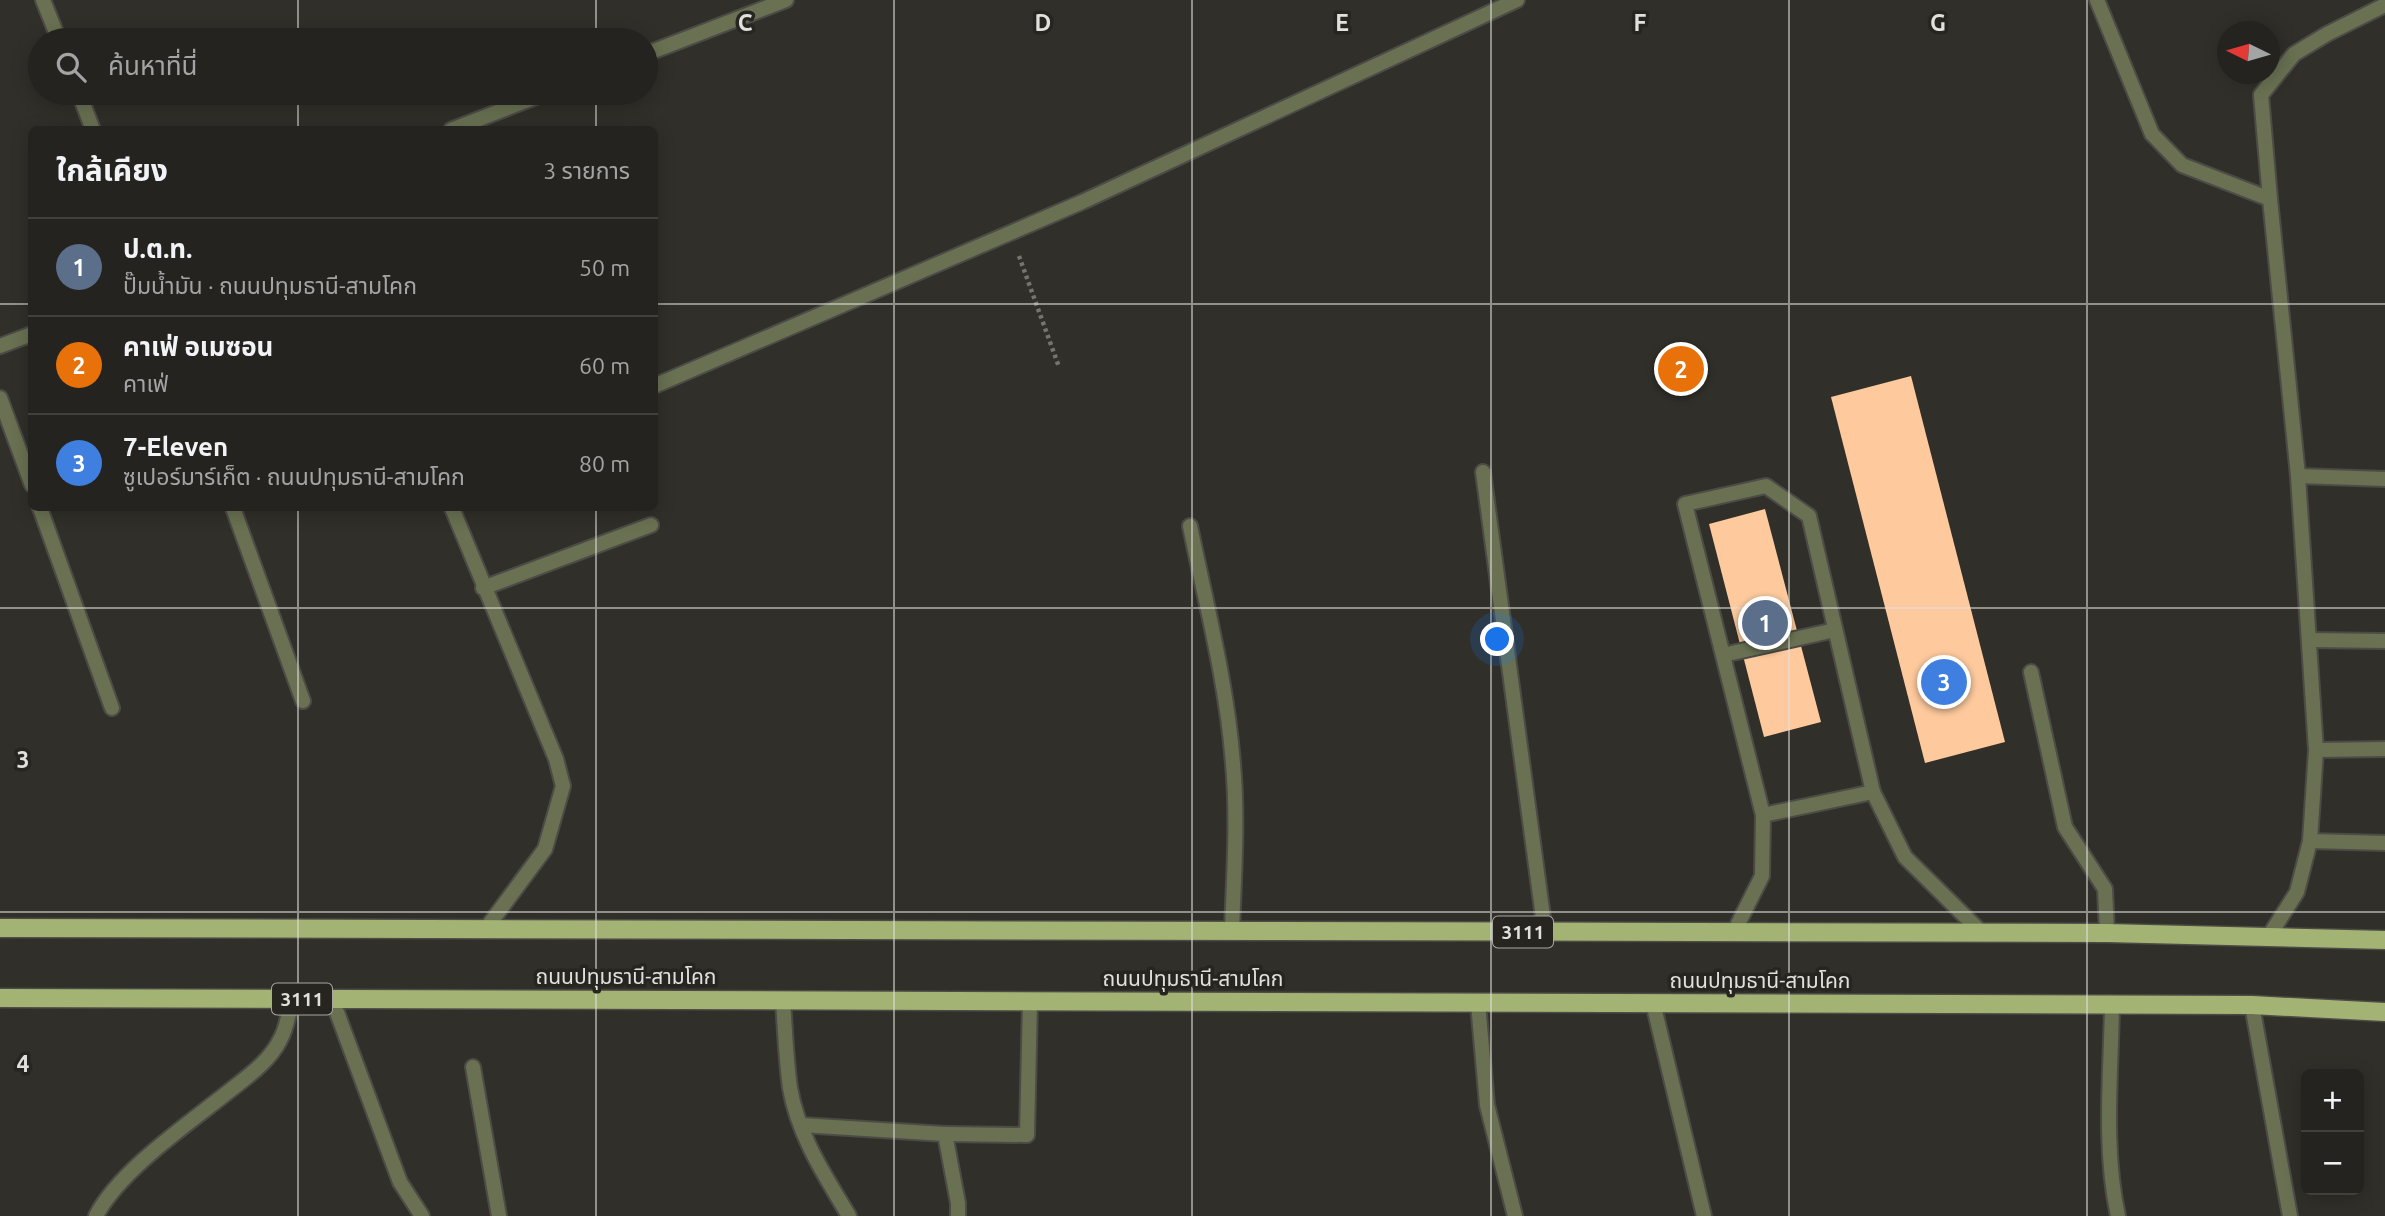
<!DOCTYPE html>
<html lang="th">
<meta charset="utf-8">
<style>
body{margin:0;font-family:Ubuntu,"Noto Sans Thai",sans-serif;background:#302f2c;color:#f1f3f6}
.controls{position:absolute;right:21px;bottom:21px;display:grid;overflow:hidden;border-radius:10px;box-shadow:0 4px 18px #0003}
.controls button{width:63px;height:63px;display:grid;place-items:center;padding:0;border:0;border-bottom:2px solid #41403d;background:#24231f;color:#f1f3f6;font:35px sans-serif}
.compass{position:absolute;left:2217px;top:21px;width:63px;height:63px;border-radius:50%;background:#24231f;box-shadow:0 4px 18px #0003;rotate:275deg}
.you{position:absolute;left:1498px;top:640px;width:24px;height:24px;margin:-18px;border:5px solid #fff;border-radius:50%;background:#1a73e8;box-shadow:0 0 0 10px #1a73e833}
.badge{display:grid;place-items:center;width:46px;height:46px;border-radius:50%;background:#db2777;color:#fff;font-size:23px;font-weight:700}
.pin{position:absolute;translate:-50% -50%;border:4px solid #fff;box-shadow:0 2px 7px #0006}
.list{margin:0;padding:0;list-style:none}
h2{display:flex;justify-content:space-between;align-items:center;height:91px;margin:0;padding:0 28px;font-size:30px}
h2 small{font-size:23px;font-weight:400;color:#a3a4a4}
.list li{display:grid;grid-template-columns:46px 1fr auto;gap:21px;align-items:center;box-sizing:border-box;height:98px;padding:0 28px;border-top:2px solid #41403d}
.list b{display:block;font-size:26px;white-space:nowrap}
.list p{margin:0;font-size:23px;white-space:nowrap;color:#a3a4a4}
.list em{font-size:23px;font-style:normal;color:#a3a4a4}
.icon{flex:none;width:38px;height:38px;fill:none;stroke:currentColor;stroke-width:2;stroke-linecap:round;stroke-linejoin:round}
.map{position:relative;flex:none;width:2385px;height:1216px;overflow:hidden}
.search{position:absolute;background:#24231f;box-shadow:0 4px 18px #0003;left:28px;top:28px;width:630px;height:77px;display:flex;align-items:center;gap:18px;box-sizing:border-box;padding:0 24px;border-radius:38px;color:#a3a4a4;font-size:26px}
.panel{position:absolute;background:#24231f;box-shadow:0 4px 18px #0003;left:28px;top:126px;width:630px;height:385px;border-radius:10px}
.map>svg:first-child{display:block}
.building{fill:#fdc99d}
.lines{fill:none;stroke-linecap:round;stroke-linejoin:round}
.service-casing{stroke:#4c4b46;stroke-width:18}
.minor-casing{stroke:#4c4b46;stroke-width:18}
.primary-casing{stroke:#4c4b46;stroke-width:21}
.path{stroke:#75746f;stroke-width:4.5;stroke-dasharray:3.5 3.5;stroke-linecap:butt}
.service{stroke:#697152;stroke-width:14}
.minor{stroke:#697152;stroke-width:14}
.primary{stroke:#a3b373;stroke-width:18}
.grid{fill:none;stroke:#e1e0dc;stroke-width:2;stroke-opacity:0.55}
.labels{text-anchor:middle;stroke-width:7;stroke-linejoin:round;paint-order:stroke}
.shield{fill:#27251f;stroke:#a9a8a3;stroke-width:2}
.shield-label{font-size:19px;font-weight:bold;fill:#e1e0dc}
.street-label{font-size:21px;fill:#e1e0dc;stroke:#27251f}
.grid-label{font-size:23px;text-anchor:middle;font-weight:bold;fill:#e1e0dc;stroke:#27251f;stroke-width:7;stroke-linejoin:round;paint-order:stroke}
</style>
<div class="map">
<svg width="2385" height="1216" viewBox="0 0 2385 1216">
<rect width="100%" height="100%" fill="#302f29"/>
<g class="building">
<polygon points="1911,376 2005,742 1925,763 1831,397"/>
<polygon points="1765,509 1821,722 1764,737 1709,524"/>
</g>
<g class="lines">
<g class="service-casing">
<g id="service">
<polyline points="2097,0 2152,134 2182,165 2270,199 2298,476 2316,750"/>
<polyline points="2270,199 2261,95 2294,54 2327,34 2385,5"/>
<polyline points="1483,472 1545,932"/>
<polyline points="2298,476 2385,479"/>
<path d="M1190 526C1206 604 1227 684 1233 764 1238 819 1234 875 1232 930"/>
<polyline points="483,588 651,525"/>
<polyline points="2310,640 2385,641"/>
<polyline points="1723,655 1835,630"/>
<polyline points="2031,672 2065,827 2105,889 2107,933"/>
<polyline points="1763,815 1873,792"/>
<polyline points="2310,841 2385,843"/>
<polyline points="1734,932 1762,876 1763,815 1685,504 1766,486 1809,516 1873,792 1905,857 1982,933"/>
<polyline points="2269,936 2297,892 2310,841 2316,750 2385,749"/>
<path d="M783 1001C785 1029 786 1059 790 1088 798 1135 825 1176 849 1216"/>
<polyline points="1478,1003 1487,1105 1515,1216"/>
<polyline points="1653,1003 1704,1216"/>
<path d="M2112 1005C2111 1074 2103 1148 2118 1216"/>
<polyline points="2252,1005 2290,1216"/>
<polyline points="473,1067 499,1216"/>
<polyline points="801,1125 945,1134 958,1203 958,1216"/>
<polyline points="945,1134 1027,1135 1030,1001"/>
<path d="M96 1216C119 1171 188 1124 228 1092 247 1077 269 1062 280 1040 287 1028 289 1012 292 999"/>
</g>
</g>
<g class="minor-casing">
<g id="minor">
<polyline points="43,0 59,40"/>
<polyline points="646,54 786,0"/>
<polyline points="79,93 93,130"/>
<polyline points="451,130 546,93"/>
<polyline points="0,346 32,334"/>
<polyline points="654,386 1082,202 1517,0"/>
<polyline points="0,398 32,485"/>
<polyline points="40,508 112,708"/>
<polyline points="233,508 303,701"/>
<polyline points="452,508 556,759 563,786 545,849 485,930"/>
<polyline points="332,999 400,1182 422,1216"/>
</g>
</g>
<g class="primary-casing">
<g id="primary">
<polyline points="0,928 2107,933 2385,940"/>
<polyline points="0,998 2252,1005 2385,1012"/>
</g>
</g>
<polyline class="path" points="1019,256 1059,367"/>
<use href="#service" class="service"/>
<use href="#minor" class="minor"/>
<use href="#primary" class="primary"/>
</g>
<path class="grid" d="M298 0V40M596 0V40M894 0V1216M1192 0V1216M1491 0V1216M1789 0V1216M2087 0V1216M298 93V130M596 93V130M0 304H32M654 304H2385M298 508V1216M596 508V1216M0 608H2385M0 912H2385"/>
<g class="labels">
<g class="shield">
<rect x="1493" y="916.5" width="60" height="31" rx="5"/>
<rect x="272" y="983.5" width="60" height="31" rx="5"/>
</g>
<g class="shield-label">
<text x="1523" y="939">3111</text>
<text x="302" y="1006">3111</text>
</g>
<g class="street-label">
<text x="626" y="984">ถนนปทุมธานี-สามโคก</text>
<text x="1193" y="986">ถนนปทุมธานี-สามโคก</text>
<text x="1760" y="988">ถนนปทุมธานี-สามโคก</text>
</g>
</g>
<g class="grid-label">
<text x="745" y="31">C</text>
<text x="1043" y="31">D</text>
<text x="1342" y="31">E</text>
<text x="1640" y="31">F</text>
<text x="1938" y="31">G</text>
<text x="23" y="768">3</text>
<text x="23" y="1072">4</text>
</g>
</svg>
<div class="controls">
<button>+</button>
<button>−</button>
</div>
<svg class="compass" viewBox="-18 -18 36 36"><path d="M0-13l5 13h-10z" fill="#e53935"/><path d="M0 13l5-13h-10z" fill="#a3a4a4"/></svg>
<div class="you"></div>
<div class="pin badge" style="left:1765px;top:623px;background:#5c6f8a">1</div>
<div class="pin badge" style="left:1681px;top:369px;background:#e8710a">2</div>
<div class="pin badge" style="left:1944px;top:682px;background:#3f7fe0">3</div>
<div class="search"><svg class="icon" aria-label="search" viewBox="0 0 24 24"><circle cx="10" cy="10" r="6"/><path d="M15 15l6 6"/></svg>ค้นหาที่นี่</div>
<section class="panel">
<h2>ใกล้เคียง<small>3 รายการ</small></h2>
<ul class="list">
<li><span class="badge" style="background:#5c6f8a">1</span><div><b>ป.ต.ท.</b><p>ปั๊มน้ำมัน · ถนนปทุมธานี-สามโคก</p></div><em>50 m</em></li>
<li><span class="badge" style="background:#e8710a">2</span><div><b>คาเฟ่ อเมซอน</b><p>คาเฟ่</p></div><em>60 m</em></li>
<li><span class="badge" style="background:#3f7fe0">3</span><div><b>7-Eleven</b><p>ซูเปอร์มาร์เก็ต · ถนนปทุมธานี-สามโคก</p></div><em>80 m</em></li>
</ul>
</section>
</div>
